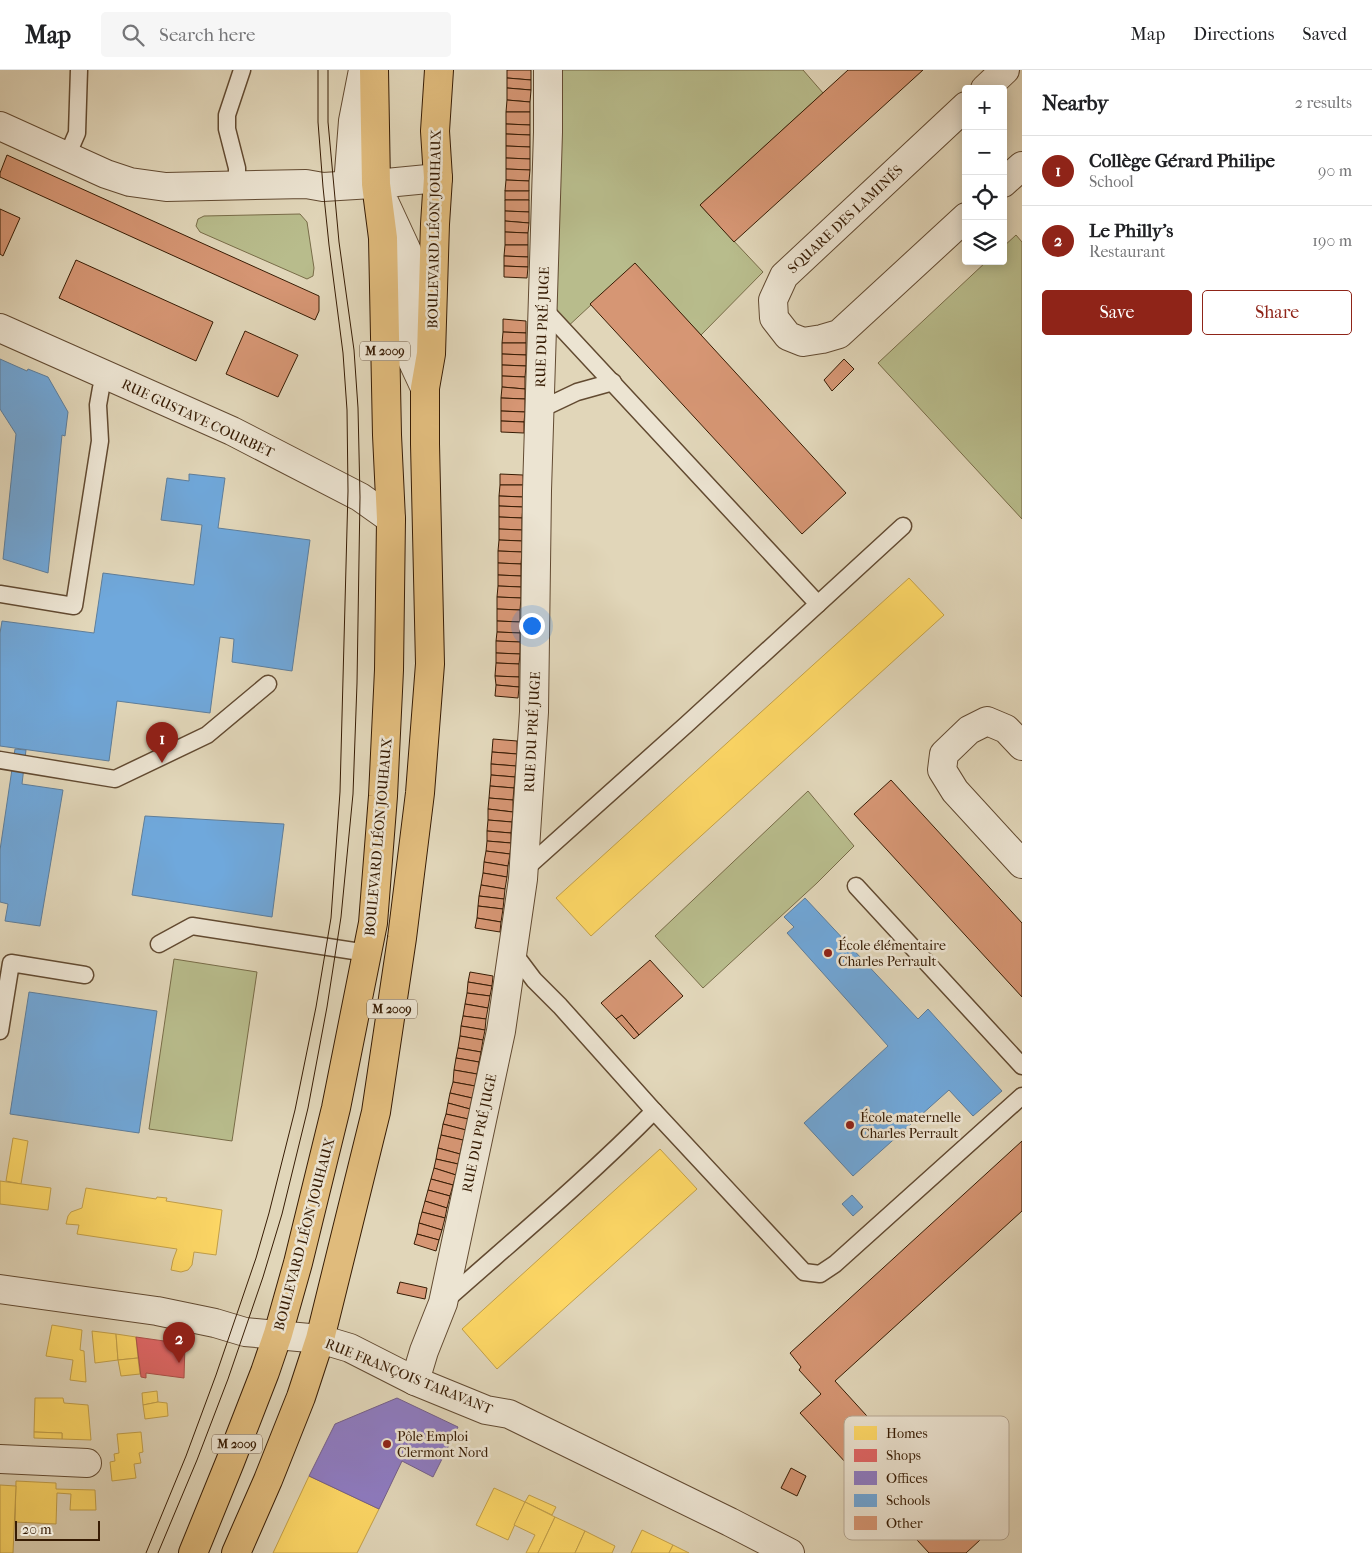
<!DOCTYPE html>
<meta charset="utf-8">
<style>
body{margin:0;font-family:"IM FELL French Canon",serif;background:#f6f6f6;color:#202124}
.controls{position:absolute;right:15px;top:15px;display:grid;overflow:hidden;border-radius:5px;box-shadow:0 2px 12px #0003}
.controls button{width:45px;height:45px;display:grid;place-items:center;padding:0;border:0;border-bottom:1px solid #e0e0e0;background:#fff;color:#202124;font:25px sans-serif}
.scale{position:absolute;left:15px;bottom:12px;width:85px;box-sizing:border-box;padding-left:5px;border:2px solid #371c04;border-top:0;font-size:14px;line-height:18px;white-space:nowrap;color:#371c04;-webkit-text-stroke:4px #ece4d2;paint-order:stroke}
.you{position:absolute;left:531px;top:555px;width:18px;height:18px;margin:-12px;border:4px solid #fff;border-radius:50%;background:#1a73e8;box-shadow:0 0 0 8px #1a73e833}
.badge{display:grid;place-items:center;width:32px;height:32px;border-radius:50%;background:#8f2418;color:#fff;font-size:16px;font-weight:700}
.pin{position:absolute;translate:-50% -41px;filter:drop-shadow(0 1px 2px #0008)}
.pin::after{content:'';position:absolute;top:26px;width:18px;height:15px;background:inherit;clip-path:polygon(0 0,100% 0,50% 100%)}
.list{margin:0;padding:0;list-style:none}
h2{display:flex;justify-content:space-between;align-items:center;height:65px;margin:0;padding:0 20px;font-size:21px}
h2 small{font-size:16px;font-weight:400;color:#757577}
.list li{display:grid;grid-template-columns:32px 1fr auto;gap:15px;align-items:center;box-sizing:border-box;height:70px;padding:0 20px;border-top:1px solid #e0e0e0}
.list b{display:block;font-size:19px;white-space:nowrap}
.list p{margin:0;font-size:16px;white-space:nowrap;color:#757577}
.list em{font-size:16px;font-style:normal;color:#757577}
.actions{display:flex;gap:10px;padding:15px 20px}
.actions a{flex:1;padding:11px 0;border:1px solid #8f2418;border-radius:5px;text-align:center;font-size:18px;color:#8f2418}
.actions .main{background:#8f2418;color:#fff}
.icon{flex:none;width:28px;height:28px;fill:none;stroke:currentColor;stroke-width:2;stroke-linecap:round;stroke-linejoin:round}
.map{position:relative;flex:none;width:1022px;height:1483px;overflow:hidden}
header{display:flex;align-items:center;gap:30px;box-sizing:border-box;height:70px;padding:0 25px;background:#fff;border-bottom:1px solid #e0e0e0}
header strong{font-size:24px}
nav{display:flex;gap:28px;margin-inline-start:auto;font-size:18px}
.search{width:350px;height:45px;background:#f6f6f6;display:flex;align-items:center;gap:12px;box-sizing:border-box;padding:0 18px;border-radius:5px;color:#757577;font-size:19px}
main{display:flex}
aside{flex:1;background:#fff}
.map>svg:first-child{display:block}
.green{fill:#b8bc8c;stroke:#786c48}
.homes{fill:#ffd966;stroke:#c3a049}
.shops{fill:#e06666;stroke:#ad5049}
.offices{fill:#8e7cc3;stroke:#745f8a}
.schools{fill:#6fa8dc;stroke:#5e7e9b}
.building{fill:#d69674;stroke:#371c04}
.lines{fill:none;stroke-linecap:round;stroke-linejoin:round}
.service-casing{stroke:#624a31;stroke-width:19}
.minor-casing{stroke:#624a31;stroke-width:30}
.tertiary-casing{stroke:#624a31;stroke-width:30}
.primary-casing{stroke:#371c04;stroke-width:30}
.service{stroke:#ece4d2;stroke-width:16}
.minor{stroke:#ece4d2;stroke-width:28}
.tertiary{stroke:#ece4d2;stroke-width:28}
.primary{stroke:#e0bb7c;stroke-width:28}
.tram{stroke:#371c04;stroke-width:1}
.poi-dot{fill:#8f2418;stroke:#ece4d2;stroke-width:2}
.labels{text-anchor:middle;stroke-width:5;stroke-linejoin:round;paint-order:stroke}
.shield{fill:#ece4d2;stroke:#6d5842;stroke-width:1}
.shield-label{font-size:12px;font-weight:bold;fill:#371c04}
.street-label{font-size:14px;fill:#371c04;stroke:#ece4d2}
.poi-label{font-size:14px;fill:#371c04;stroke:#ece4d2;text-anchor:start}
.key{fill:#ece4d2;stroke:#b6a894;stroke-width:1}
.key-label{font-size:14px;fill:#371c04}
</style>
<header>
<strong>Map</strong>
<div class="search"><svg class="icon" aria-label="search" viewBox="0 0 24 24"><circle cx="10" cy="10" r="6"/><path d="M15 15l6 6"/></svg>Search here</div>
<nav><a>Map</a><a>Directions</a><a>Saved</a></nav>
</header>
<main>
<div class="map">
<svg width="1022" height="1483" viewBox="0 0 1022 1483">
<rect width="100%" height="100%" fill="#e1d6b9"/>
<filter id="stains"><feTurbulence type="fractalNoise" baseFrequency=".004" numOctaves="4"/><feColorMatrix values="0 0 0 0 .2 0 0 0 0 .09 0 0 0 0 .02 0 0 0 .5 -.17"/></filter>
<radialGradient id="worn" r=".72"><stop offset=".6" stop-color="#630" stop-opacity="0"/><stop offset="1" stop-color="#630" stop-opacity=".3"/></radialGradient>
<g class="green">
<polygon points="548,0 803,0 823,23 700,135 763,202 701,265 635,194 564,260 543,238"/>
<polygon points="300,144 307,152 314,198 313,206 307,209 200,162 196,156 198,149 204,146"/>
<polygon points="1016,165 1022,172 1022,449 878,293 987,191 1003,191 1003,177"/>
<polygon points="808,721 854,776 817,813 703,918 655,866"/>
<polygon points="174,889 257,902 232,1071 149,1059"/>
</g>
<g class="homes">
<polygon points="909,508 944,545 591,866 556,828"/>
<polygon points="13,1068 28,1071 21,1114 6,1111"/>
<polygon points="660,1079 697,1119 497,1299 462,1259"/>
<polygon points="0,1111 51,1118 48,1140 0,1134"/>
<polygon points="86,1118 156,1129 157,1127 167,1128 166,1131 222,1140 216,1185 194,1182 192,1195 188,1200 181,1202 171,1200 173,1190 177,1179 77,1164 79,1155 66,1154 68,1146 71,1142 82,1138"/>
<polygon points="52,1255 82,1260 80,1280 84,1281 86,1312 70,1310 73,1290 46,1286"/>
<polygon points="92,1261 116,1264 118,1290 95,1293"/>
<polygon points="116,1264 136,1267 138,1288 118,1290"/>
<polygon points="138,1288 140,1304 121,1306 118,1290"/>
<polygon points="157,1321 158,1332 143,1335 142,1323"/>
<polygon points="35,1328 63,1328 64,1333 88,1335 91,1370 62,1369 62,1363 34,1362"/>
<polygon points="158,1332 167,1333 168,1346 145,1349 143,1335"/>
<polygon points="34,1362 62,1363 62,1369 34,1368"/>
<polygon points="141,1362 143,1382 139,1383 141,1393 134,1394 136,1408 112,1411 110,1392 115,1391 114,1384 119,1383 117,1364"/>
<polygon points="309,1406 379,1439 357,1483 273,1483"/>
<polygon points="16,1411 56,1413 56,1419 95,1420 96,1440 70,1440 71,1424 57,1423 56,1454 15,1452"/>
<polygon points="0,1415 16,1416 13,1483 0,1483"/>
<polygon points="494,1418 525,1432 508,1470 476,1455"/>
<polygon points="529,1425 556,1437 552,1445 525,1432"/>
<polygon points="525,1432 555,1447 538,1483 526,1483 535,1465 514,1455"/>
<polygon points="555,1447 585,1461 575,1483 538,1483"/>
<polygon points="642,1460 673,1475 669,1483 631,1483"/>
<polygon points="585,1461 615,1476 612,1483 575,1483"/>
<polygon points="673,1475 689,1483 669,1483"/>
</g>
<polygon class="shops" points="136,1267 185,1274 184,1308 146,1303 146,1308 141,1307"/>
<polygon class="offices" points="397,1328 458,1357 433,1407 402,1391 379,1439 309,1406 335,1354"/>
<g class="schools">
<polygon points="0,289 27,301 28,299 48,307 68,342 65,366 62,365 48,503 3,489 16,364 0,339"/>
<polygon points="189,404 225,408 218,458 310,470 292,601 232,592 234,569 220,567 210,643 117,631 109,691 0,676 0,563 2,551 94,563 103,503 194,515 202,455 161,450 167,408 189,411"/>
<polygon points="15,679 26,680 22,714 63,720 40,856 5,851 8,834 0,832 0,780"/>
<polygon points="145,746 284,754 272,847 132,825"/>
<polygon points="805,828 918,949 928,939 1002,1021 973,1046 949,1020 853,1106 804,1053 888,976 787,863 794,857 784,847"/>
<polygon points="29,922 157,941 139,1063 10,1044"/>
<polygon points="852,1125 863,1137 853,1146 842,1134"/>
</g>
<g class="building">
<polygon points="507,0 531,0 531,10 507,8"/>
<polygon points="848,0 923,0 734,172 700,135"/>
<polygon points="507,8 531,10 531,20 507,18"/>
<polygon points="507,18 531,20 530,32 507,30"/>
<polygon points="507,30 530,32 530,42 506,42"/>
<polygon points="506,42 530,42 530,55 506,54"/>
<polygon points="506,54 530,55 530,65 506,64"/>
<polygon points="506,64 530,65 530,77 506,76"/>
<polygon points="506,76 530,77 530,89 506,88"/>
<polygon points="7,85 319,226 319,241 315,250 0,107 0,103"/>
<polygon points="506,88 530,89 530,100 506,99"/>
<polygon points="506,99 530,100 529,111 506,110"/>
<polygon points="506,110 529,111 529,121 505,121"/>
<rect x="505" y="121" width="24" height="9"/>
<polygon points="505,130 529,130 529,142 505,141"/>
<polygon points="0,139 20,148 3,186 0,184"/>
<polygon points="505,141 529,142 529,153 505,151"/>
<polygon points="505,151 529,153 528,163 505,162"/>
<polygon points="505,162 528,163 528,175 505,175"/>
<polygon points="505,175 528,175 528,187 504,186"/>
<polygon points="504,186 528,187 528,197 504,196"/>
<polygon points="76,190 213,252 196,291 59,228"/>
<polygon points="635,193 846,423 802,464 590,234"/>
<polygon points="504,196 528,197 527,208 504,207"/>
<polygon points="503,249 526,251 526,263 503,262"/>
<polygon points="245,261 298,285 278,327 226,304"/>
<polygon points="503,262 526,263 526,273 502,273"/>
<polygon points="502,273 526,273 526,285 502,284"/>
<polygon points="502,284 526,285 526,296 502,295"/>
<polygon points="844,289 854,299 832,321 824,310"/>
<polygon points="502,295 526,296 525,307 502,306"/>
<polygon points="502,306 525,307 525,319 502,317"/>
<polygon points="502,317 525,319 525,329 501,328"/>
<polygon points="501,328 525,329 525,342 501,341"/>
<polygon points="501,341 525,342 524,352 501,351"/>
<polygon points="501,351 524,352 524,363 501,362"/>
<polygon points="500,404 523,405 524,415 500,415"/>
<polygon points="500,415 524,415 523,427 499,426"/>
<polygon points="499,426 523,427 523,437 499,436"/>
<polygon points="499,436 523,437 522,448 499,447"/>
<polygon points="499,447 522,448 522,460 499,459"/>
<polygon points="499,459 522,460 522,471 499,470"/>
<polygon points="499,470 522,471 522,482 498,481"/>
<polygon points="498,481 522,482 521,494 498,493"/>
<polygon points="498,493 521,494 521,506 498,505"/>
<polygon points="498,505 521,506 521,517 498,516"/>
<polygon points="498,516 521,517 521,528 497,527"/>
<polygon points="497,527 521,528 520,540 497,539"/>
<polygon points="497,539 520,540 520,552 497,551"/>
<polygon points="497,551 520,552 520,563 497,562"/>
<polygon points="497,562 520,563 520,572 496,571"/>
<polygon points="496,571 520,572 520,584 496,583"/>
<polygon points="496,583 520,584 519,594 496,593"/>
<polygon points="496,593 519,594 519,607 495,606"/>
<polygon points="495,606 519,607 519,617 496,615"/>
<polygon points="496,615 519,617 518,628 495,626"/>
<polygon points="493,669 517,671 517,684 492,682"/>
<polygon points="492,682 517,684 516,696 491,694"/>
<polygon points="491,694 516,696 515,707 491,705"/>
<polygon points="491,705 515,707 514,718 490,716"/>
<polygon points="891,710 1022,853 1022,927 854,744"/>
<polygon points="490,716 514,718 513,730 489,728"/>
<polygon points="489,728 513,730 513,742 488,739"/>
<polygon points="488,739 513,742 512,752 488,750"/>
<polygon points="488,750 512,752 511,763 487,761"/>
<polygon points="487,761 511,763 511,773 487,771"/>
<polygon points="487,771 511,773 510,784 486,781"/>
<polygon points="486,781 510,784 508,796 484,792"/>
<polygon points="484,792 508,796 507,807 483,803"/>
<polygon points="483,803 507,807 505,819 481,815"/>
<polygon points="481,815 505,819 504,829 479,826"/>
<polygon points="479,826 504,829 503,839 478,836"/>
<polygon points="478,836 503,839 501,852 477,848"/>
<polygon points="477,848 501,852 500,862 475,858"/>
<polygon points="650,890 683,926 639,965 622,945 616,949 601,933"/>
<polygon points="470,902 493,906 492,916 468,912"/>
<polygon points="468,912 492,916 490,926 467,923"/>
<polygon points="467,923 490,926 488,938 465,934"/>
<polygon points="465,934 488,938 486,949 463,946"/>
<polygon points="622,945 639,965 634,969 616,949"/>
<polygon points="463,946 486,949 485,960 461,956"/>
<polygon points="461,956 485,960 483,970 460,966"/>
<polygon points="460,966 483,970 481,982 458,978"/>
<polygon points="458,978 481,982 479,992 456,988"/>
<polygon points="456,988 479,992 477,1004 454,1000"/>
<polygon points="454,1000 477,1004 475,1016 453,1012"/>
<polygon points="453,1012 475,1016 472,1028 450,1023"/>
<polygon points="450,1023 472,1028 470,1039 448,1033"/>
<polygon points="448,1033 470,1039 468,1049 446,1044"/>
<polygon points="446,1044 468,1049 466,1060 443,1054"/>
<polygon points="443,1054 466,1060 463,1070 441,1065"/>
<polygon points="441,1065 463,1070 460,1084 438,1078"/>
<polygon points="1022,1071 1022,1141 835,1311 980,1470 966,1483 929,1483 800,1343 821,1324 799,1300 801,1297 790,1283"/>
<polygon points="438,1078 460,1084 458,1094 436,1089"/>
<polygon points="436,1089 458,1094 456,1105 434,1098"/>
<polygon points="434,1098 456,1105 453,1115 431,1109"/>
<polygon points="431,1109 453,1115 450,1126 428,1120"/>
<polygon points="428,1120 450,1126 447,1138 425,1131"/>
<polygon points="425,1131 447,1138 445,1148 422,1142"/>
<polygon points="422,1142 445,1148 442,1160 419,1153"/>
<polygon points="419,1153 442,1160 439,1170 417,1164"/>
<polygon points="417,1164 439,1170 436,1181 414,1174"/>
<polygon points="400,1212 427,1218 425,1229 397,1223"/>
<polygon points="791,1398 806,1406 797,1426 781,1418"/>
</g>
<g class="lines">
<g class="service-casing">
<g id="service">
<polyline points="67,86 77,63 79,0"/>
<polyline points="237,116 237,98 227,59 227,45 242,0"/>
<polyline points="539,340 577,322 613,312"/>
<polyline points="0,524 74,536 100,371 98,335 101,318 107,305"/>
<polyline points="818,534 903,456"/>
<polyline points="0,690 115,709 207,665 268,614"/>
<polyline points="524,800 687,654 818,534 543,238"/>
<polyline points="856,816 1022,996"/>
<polyline points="159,874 192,856 367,883"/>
<polyline points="0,961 11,893 85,905"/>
<polyline points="654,1041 804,1202 820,1204 835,1194 1022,1026"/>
<path d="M445 1231C515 1169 588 1108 654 1041L560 936 534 910 513 882"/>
</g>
</g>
<g class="minor-casing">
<g id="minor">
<polyline points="985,19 1005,0"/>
<polyline points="966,36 784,206 773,230 774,248 788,266 803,272 822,269 839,264 966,147"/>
<polyline points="0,56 106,104 130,112 166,117 306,114 323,117 372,114"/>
<polyline points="1003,113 1022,96"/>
<polyline points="0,258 232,361 360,427 391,449"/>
<polyline points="1022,676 1006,659 987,651 969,660 944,684 942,700 955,721 1022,794"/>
<polyline points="0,1219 157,1241 215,1253 245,1262 320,1269 350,1278 415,1311 486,1340 509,1344 730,1452 790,1483"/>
<polyline points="415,1311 424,1281 443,1233 501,961 523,809 534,642 537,421 548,62 548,0"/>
<polyline points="0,1389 87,1393"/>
</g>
</g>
<g class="tertiary-casing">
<g id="tertiary">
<polyline points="348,115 353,51 363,0"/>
<polyline points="425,318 412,290 407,181 376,114 438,108"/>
</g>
</g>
<g class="primary-casing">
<g id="primary">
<polyline points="193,1483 230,1392 265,1302 278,1264 298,1193 336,1038 373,853 383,726 389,600 391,449 387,365 383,168 376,114 374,0"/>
<polyline points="236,1483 268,1410 301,1327 320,1269 376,1042 402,868 420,723 430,594 425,374 425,318 431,284 435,154 438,108 435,61 439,0"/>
</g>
</g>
<use href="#service" class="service"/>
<use href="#minor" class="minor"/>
<use href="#tertiary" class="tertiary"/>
<use href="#primary" class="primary"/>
<g class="tram">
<polyline points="146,1483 186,1386 216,1305 256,1188 269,1143 295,1040 316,937 331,848 340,722 348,421 347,340 343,283 329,175 323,117 318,52 318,0"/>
<polyline points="158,1483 197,1390 228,1309 263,1207 282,1144 308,1038 327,937 341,847 353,724 357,613 360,427 358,338 354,280 339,172 328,52 328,0"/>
</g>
</g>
<g class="poi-dot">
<circle cx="828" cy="883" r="5"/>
<circle cx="850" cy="1055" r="5"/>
<circle cx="387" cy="1374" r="5"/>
</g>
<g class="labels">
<g class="shield">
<rect x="360" y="271.5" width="50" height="19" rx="4"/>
<rect x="367" y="929.5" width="50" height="19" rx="4"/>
<rect x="212" y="1364.5" width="50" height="19" rx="4"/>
</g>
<g class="shield-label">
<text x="385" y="285">M 2009</text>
<text x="392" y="943">M 2009</text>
<text x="237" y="1378">M 2009</text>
</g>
<g class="street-label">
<text transform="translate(845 149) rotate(-43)" y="5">SQUARE DES LAMINÉS</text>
<text transform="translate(434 159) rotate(-89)" y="5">BOULEVARD LÉON JOUHAUX</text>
<text transform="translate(542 257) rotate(-88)" y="5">RUE DU PRÉ JUGE</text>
<text transform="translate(198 348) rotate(25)" y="5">RUE GUSTAVE COURBET</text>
<text transform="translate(532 662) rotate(-87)" y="5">RUE DU PRÉ JUGE</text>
<text transform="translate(378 767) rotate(-85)" y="5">BOULEVARD LÉON JOUHAUX</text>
<text transform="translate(479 1063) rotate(-78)" y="5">RUE DU PRÉ JUGE</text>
<text transform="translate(304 1164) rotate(-75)" y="5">BOULEVARD LÉON JOUHAUX</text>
<text transform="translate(409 1306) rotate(22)" y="5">RUE FRANÇOIS TARAVANT</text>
</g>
<g class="poi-label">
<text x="838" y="880">École élémentaire<tspan x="838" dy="16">Charles Perrault</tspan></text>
<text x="860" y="1052">École maternelle<tspan x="860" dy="16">Charles Perrault</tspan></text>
<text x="397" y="1371">Pôle Emploi<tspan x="397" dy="16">Clermont Nord</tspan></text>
</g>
</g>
<rect x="844" y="1346" width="165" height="124" rx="8" class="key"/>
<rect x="854" y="1356" width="23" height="14" fill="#ffd966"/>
<rect x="854" y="1379" width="23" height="13" fill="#e06666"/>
<rect x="854" y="1401" width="23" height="14" fill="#8e7cc3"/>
<rect x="854" y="1424" width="23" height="13" fill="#6fa8dc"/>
<rect x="854" y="1446" width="23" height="14" fill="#d69674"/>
<g class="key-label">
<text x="886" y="1368">Homes</text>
<text x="886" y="1390">Shops</text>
<text x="886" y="1413">Offices</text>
<text x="886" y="1435">Schools</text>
<text x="886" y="1458">Other</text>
</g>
<rect width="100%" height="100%" filter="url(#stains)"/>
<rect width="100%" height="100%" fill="url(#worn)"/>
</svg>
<div class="controls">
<button>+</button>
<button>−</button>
<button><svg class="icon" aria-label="locate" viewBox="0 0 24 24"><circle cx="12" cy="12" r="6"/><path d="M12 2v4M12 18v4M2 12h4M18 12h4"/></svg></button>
<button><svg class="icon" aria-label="layers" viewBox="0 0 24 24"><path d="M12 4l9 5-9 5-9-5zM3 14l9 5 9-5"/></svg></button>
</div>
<div class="scale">20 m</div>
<div class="you"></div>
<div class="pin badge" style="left:162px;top:693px">1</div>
<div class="pin badge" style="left:179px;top:1293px">2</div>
</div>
<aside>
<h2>Nearby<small>2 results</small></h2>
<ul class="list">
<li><span class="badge">1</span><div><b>Collège Gérard Philipe</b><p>School</p></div><em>90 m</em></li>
<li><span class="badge">2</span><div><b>Le Philly's</b><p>Restaurant</p></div><em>190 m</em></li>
</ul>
<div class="actions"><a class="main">Save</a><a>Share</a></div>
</aside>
</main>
